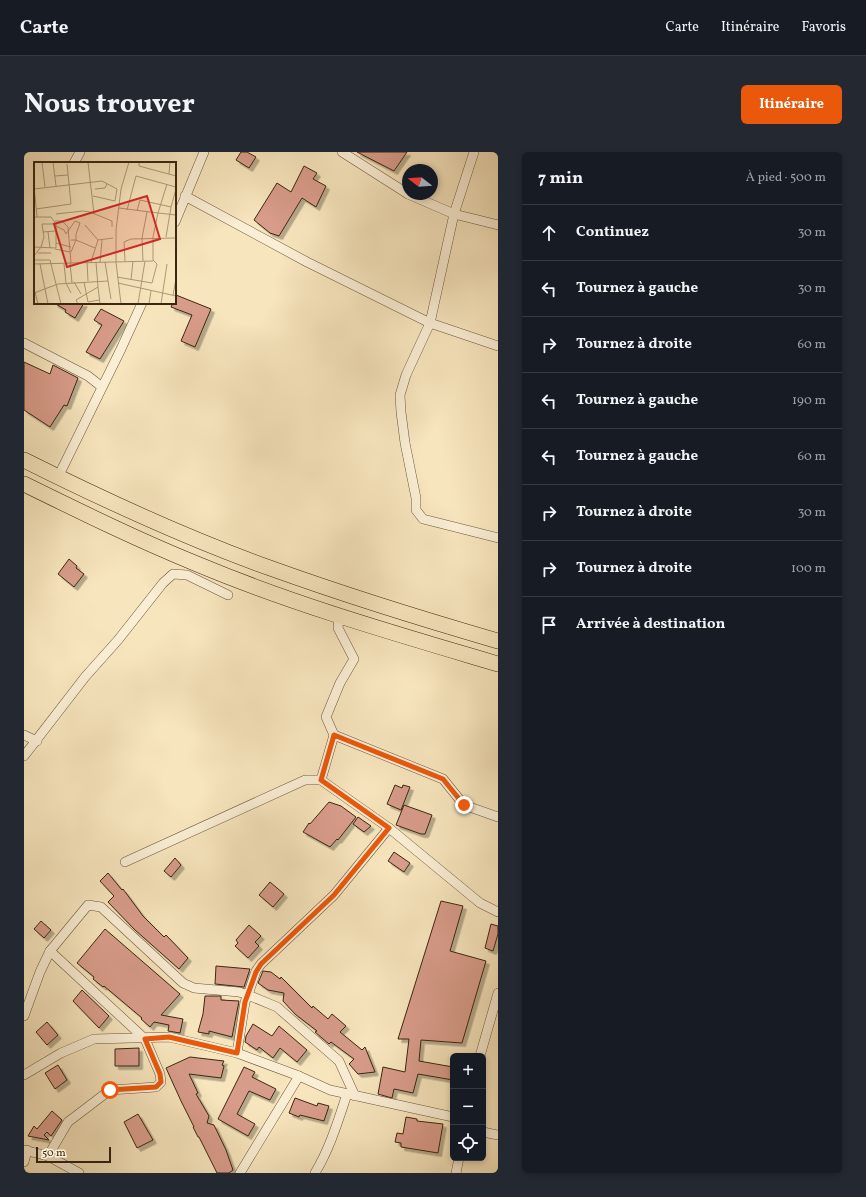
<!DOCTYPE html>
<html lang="fr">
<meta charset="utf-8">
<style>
body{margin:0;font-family:Vollkorn,serif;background:#242831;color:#f1f3f6}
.controls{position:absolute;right:12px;bottom:12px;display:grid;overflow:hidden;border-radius:6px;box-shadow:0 2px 6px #0003}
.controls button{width:36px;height:36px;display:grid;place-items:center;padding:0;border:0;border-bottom:1px solid #363941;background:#171b24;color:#f1f3f6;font:20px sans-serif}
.compass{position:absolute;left:378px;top:12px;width:36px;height:36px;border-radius:50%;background:#171b24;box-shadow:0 2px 6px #0003;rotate:287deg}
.scale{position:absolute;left:12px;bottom:10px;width:75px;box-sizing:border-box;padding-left:4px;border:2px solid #3b2710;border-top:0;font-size:11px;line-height:14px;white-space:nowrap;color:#3b2710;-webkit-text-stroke:3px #faeed4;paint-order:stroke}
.stop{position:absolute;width:12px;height:12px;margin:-9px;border:3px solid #ea580c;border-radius:50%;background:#fff}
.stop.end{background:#ea580c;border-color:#fff;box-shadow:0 1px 4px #0008}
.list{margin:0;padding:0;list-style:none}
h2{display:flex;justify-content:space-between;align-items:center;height:52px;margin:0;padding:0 16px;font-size:17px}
h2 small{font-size:13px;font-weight:400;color:#9ea1a6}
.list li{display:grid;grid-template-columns:26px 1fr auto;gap:12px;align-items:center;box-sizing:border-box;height:56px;padding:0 16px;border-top:1px solid #363941}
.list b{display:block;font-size:15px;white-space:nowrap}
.list em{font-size:13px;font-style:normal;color:#9ea1a6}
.icon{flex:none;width:22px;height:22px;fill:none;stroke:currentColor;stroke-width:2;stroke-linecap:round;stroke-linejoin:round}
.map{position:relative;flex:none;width:474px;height:1021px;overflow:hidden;border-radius:6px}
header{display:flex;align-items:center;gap:24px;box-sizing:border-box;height:56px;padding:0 20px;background:#171b24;border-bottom:1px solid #363941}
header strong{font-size:19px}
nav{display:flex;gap:22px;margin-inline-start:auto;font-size:14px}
.intro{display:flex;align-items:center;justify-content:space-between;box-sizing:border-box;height:96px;padding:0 24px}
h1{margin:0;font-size:28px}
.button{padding:10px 18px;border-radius:6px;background:#ea580c;color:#fff;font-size:14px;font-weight:700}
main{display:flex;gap:24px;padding:0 24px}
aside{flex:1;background:#171b24;border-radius:6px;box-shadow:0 2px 6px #0003}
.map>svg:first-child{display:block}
.building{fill:#d89c8a;stroke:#3b2710;filter:url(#shadow)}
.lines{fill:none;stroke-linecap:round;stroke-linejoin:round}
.minor-casing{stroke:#6a563b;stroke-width:10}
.primary-casing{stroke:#3b2710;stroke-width:16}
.minor{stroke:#faeed4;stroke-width:9}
.primary{stroke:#f7e5bd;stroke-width:15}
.route{stroke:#ea580c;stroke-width:5}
.inset-road{fill:none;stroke:#ac9978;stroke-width:1}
.view{fill:#d62828;fill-opacity:0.15;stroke:#d62828;stroke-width:2}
.inset-edge{fill:none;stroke:#3b2710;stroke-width:2}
</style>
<header>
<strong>Carte</strong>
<nav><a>Carte</a><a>Itinéraire</a><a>Favoris</a></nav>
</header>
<div class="intro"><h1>Nous trouver</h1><a class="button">Itinéraire</a></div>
<main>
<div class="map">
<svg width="474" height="1021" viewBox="0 0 474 1021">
<defs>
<filter id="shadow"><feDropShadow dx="3.5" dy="3.5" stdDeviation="0" flood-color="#0004"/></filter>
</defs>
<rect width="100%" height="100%" fill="#f7e5bd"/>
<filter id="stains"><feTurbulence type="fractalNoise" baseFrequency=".005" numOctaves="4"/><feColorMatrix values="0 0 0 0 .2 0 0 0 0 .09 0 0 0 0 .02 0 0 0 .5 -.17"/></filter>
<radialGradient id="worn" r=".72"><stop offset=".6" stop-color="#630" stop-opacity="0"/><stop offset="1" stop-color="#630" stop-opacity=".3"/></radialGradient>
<g class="building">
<polygon points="217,0 223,0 232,5 225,16 212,8"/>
<polygon points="333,0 383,0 370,19"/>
<polygon points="280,14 293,21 289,27 302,34 292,55 278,46 255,84 246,81 230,68 253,31 267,40"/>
<polygon points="152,143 187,157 171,195 157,189 168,163 147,155 149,151 151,151"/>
<polygon points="30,151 60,151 51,166 41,160 42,158"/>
<polygon points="77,157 100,169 76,207 62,200 78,173 70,168"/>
<polygon points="0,210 26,222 29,213 54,226 43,254 40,253 26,275 0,258"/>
<polygon points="45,407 53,414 52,416 60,422 50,435 34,422"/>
<polygon points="371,633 378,636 379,633 386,635 377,658 363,652"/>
<polygon points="305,650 317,654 332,665 314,688 313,687 306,695 279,680 285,671 286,672"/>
<polygon points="380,653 408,663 401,682 397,682 372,673"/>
<polygon points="334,665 347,674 340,680 329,672"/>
<polygon points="370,700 386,711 380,720 364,709"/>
<polygon points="151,706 157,713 147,725 140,719"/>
<polygon points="84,721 98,738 99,737 119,764 140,785 142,783 164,806 155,817 110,777 84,750 90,744 76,729"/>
<polygon points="246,730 260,742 249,755 235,743"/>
<polygon points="417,749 439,754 426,799 462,809 438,891 397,888 395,909 429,915 429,928 394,922 389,941 370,937 368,946 354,942 359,915 381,920 385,887 374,887"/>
<polygon points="17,769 27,778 20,786 10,777"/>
<polygon points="467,772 474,774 474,782 469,799 461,796"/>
<polygon points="225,773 237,784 231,790 235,794 224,806 211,794 214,791 212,788"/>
<polygon points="81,777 156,842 137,863 159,867 156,881 144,879 145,873 130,870 126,875 117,867 118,866 80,834 79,835 69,827 70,825 53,811"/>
<polygon points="192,814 226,817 220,835 191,832"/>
<polygon points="239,819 247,820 256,827 257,825 288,856 289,854 304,867 308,862 322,874 316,880 338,898 341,895 351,920 334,922 325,912 330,907 307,890 305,892 291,880 293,879 271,862 259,849 260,841 244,838 234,831"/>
<polygon points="58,838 85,864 75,876 49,849"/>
<polygon points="181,844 197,844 197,848 215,849 208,885 185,879 185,882 174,880 179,862"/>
<polygon points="23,870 34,883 23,893 12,880"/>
<polygon points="229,872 248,884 255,874 283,898 273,910 256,896 249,906 235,895 233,898 221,890 222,884"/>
<polygon points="115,896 115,914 91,914 91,897"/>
<polygon points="166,905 200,909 198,913 200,914 197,926 165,922 174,941 172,942 185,964 183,971 190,973 202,998 209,1018 205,1021 193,1021 175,985 174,985 169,975 170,975 157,949 142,916"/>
<polygon points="34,913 43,928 31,937 21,921"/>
<polygon points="220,915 231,920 228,925 252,937 246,948 225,939 213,962 231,972 224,984 194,967"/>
<polygon points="271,946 293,954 294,951 305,954 300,969 276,963 275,965 265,961"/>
<polygon points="28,959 38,968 27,984 23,980 20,983 25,988 4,984 10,974 13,977"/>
<polygon points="114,962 129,988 113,996 100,970"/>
<polygon points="382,965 393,967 393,969 419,972 414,1001 377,995 377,991 371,990 373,981 379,982"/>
</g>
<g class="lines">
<g class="minor-casing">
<g id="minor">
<polyline points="318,0 384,42"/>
<polyline points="450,0 430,62 406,171 382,223 376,243 377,260 381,291 392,346 392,358 399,367 474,386"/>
<polyline points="50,11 56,0"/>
<polyline points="384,42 430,62 474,73"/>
<polyline points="161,44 283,110 406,171 474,194"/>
<polyline points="151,70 180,0"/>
<polyline points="0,191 64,224 78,235"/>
<polyline points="34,325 97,197 118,151"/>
<polyline points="315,464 314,476 330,507 316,531 302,565 310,583 297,628 365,676 456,751 474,760"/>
<polyline points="0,583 13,589"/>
<polyline points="310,583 419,627 440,653 474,665"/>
<polyline points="0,604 61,525 94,488 139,431 149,422 163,423 204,443"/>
<polyline points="101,710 281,628 297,628"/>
<polyline points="0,864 16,820 26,799"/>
<polyline points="213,901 221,850 224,843 253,855 315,909 331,944"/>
<polyline points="456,904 474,841"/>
<polyline points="0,923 37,901 70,887 145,885 213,901 275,924 306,938 429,965"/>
<polyline points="459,980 474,983"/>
<polyline points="0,998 24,1004 55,1021"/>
<polyline points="24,1004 44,970 86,938 132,935 137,930 136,922 121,887 26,799 64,753 77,755 159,831 170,836 215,840 224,843 232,819 237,812 310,743 365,676"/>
<polyline points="0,1010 3,998"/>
<polyline points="216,1021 275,924"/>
<path d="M291 1021C306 996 314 969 323 942"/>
<polyline points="432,1021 435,1006"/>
</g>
</g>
<g class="primary-casing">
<g id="primary">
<path d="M0 308C80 348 162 386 246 416 321 443 398 467 474 489"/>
<path d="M0 332C57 360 114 388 173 412 271 453 373 482 474 512"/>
</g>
</g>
<use href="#minor" class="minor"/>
<use href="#primary" class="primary"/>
</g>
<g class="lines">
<polyline class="route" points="86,938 132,935 137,930 136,922 121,887 145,885 213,901 221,850 232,820 237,812 310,743 365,676 297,628 310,583 419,627 440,653"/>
</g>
<g transform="translate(10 10)">
<rect width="142" height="142" fill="#f7e5bd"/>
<path class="inset-road" d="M8 0 11 25M19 0 22 24M54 0 60 52M105 0V4L142 14M135 12 136 0M21 14 34 13M0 24 3 55M0 27 68 19 83 27 81 39 59 34M61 27 71 26 73 22M85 46 124 51 133 22M2 47 37 42 33 2M93 48 102 14 142 25M103 49 106 38 137 45 142 27M22 52 49 49 56 50 78 59V65M0 55H17L22 62V86L0 85M21 59H28L34 65 37 101M51 63 64 78M22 64 30 68 32 72 41 59 46 61 42 72V78L61 86M9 70 21 69M14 70 16 86M132 75 137 45M22 81 37 85M21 87 36 90M37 90 42 78H37M4 91H17M0 94 7 85 10 75 8 62H22M0 98H16L27 142M91 99 90 80 97 77 142 76M109 99 108 76 113 50M53 100 54 119M57 100 64 78 79 76M62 100 64 125M66 100 68 78M71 100 74 119M36 101 38 121M0 102 119 99M6 102 14 142M30 102 32 121 37 131M83 115 118 121 123 102 119 98V75L124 51 142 53M97 118 99 99M40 120 47 132M50 120 54 140 65 138M84 121 142 134M1 130 4 142M0 131 24 122 74 119 77 137M139 133 142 117M44 142 42 138 64 125 66 142M87 142 82 100V68L87 27 95 0M104 142 111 99M115 142 117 129M127 142 133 102"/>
<path class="view" d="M113 34 126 77 33 105 20 62Z"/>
<rect width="142" height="142" class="inset-edge"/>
</g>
<rect width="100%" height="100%" filter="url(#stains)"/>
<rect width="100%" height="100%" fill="url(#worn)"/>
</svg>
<div class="controls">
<button>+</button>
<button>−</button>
<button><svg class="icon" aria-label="locate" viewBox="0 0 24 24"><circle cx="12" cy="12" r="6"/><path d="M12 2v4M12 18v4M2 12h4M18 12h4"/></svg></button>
</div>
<svg class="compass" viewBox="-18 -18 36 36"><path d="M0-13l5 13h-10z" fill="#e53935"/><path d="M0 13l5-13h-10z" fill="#9ea1a6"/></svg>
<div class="scale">50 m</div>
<div class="stop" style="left:86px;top:938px"></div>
<div class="stop end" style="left:440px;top:653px"></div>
</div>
<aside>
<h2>7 min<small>À pied · 500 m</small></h2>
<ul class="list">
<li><svg class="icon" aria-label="ahead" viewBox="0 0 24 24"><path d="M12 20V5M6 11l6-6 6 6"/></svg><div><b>Continuez</b></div><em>30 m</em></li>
<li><svg class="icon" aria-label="left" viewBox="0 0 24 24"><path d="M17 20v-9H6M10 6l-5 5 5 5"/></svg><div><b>Tournez à gauche</b></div><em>30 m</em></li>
<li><svg class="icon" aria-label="right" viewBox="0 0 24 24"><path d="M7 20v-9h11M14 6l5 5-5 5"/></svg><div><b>Tournez à droite</b></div><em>60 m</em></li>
<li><svg class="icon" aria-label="left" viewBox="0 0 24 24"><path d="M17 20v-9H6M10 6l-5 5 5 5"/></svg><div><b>Tournez à gauche</b></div><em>190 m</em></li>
<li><svg class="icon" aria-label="left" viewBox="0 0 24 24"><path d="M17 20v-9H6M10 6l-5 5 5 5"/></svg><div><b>Tournez à gauche</b></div><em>60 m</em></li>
<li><svg class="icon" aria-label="right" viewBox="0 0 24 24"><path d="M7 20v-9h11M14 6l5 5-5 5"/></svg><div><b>Tournez à droite</b></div><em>30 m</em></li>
<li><svg class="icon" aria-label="right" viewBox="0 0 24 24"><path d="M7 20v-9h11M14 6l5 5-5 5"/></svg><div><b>Tournez à droite</b></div><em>100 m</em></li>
<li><svg class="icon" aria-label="arrive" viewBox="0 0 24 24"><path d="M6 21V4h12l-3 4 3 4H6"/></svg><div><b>Arrivée à destination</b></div></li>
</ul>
</aside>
</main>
